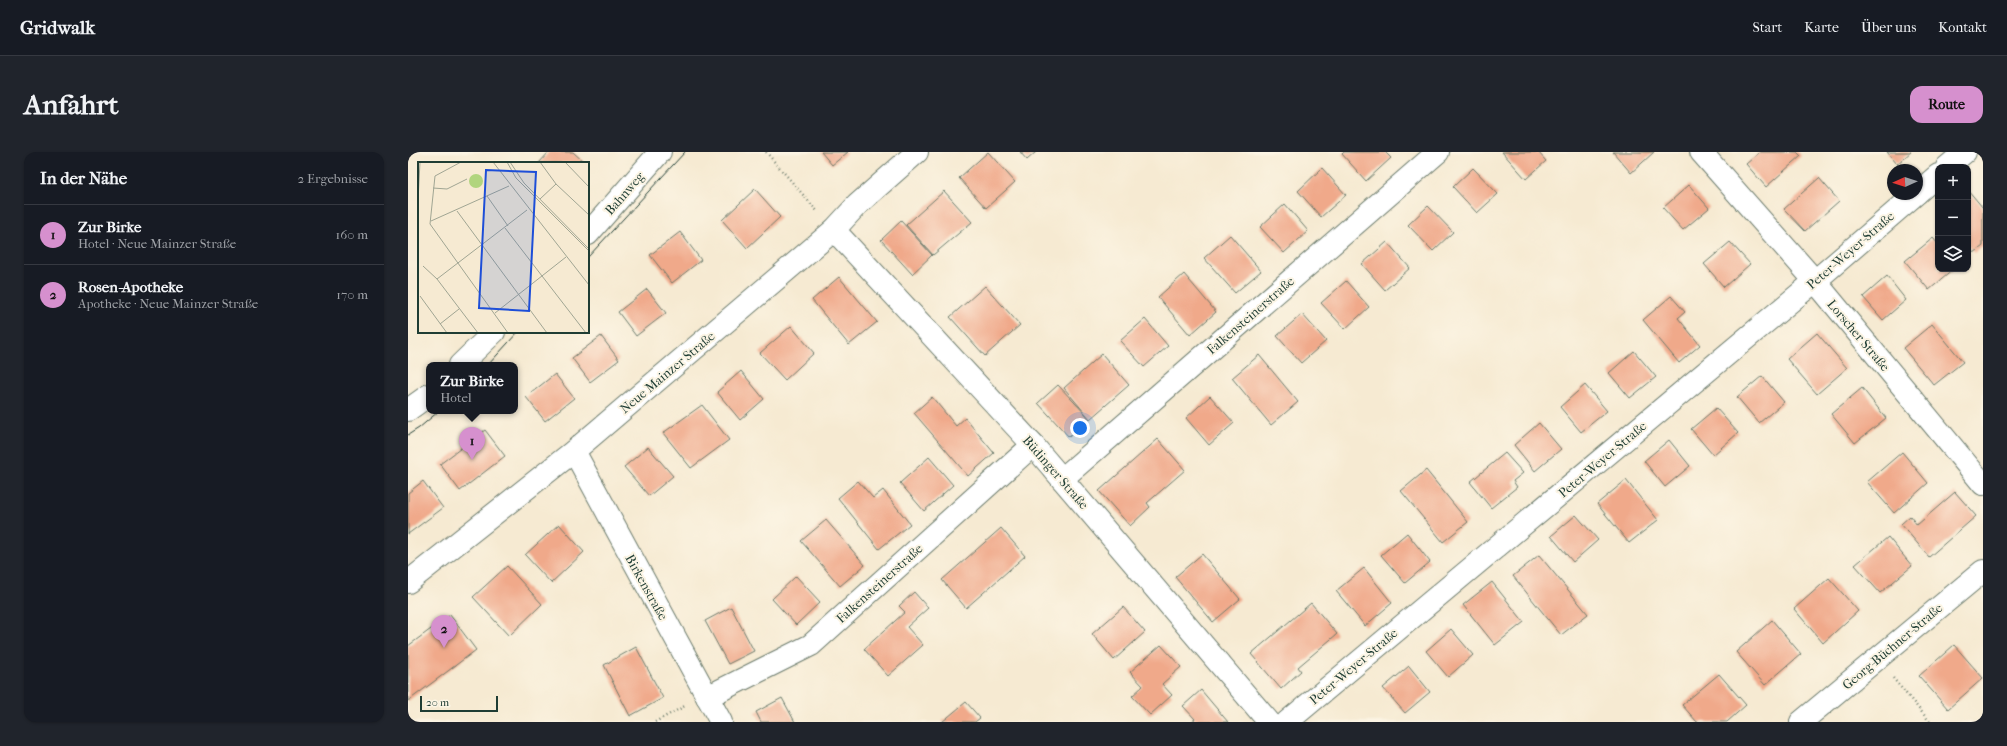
<!DOCTYPE html>
<html lang="de">
<meta charset="utf-8">
<style>
body{margin:0;font-family:"IM FELL French Canon",serif;background:#20242c;color:#f1f3f6}
.controls{position:absolute;right:12px;top:12px;display:grid;overflow:hidden;border-radius:8px;box-shadow:0 1px 3px #0004}
.controls button{width:36px;height:36px;display:grid;place-items:center;padding:0;border:0;border-bottom:1px solid #363941;background:#171b24;color:#f1f3f6;font:20px sans-serif}
.compass{position:absolute;left:1479px;top:12px;width:36px;height:36px;border-radius:50%;background:#171b24;box-shadow:0 1px 3px #0004;rotate:267deg}
.scale{position:absolute;left:12px;bottom:10px;width:78px;box-sizing:border-box;padding-left:4px;border:2px solid #1f3d34;border-top:0;font-size:11px;line-height:14px;white-space:nowrap;color:#1f3d34;-webkit-text-stroke:3px #fcf5e5;paint-order:stroke}
.you{position:absolute;left:672px;top:276px;width:14px;height:14px;margin:-10px;border:3px solid #fff;border-radius:50%;background:#1a73e8;box-shadow:0 0 0 6px #1a73e833}
.badge{display:grid;place-items:center;width:26px;height:26px;border-radius:50%;background:#d690ce;color:#111;font-size:13px;font-weight:700}
.pin{position:absolute;translate:-50% -33px;filter:drop-shadow(0 1px 2px #0008)}
.pin::after{content:'';position:absolute;top:21px;width:14px;height:12px;background:inherit;clip-path:polygon(0 0,100% 0,50% 100%)}
.popup{position:absolute;left:18px;top:210px;width:92px;height:52px;box-sizing:border-box;display:grid;place-content:center;border-radius:8px;background:#171b24;filter:drop-shadow(0 1px 3px #0005);font-size:13px;white-space:nowrap;color:#9ea1a6}
.popup b{font-size:15px;color:#f1f3f6}
.popup::after{content:'';position:absolute;left:50%;top:100%;margin-left:-8px;border:8px solid transparent;border-top-color:#171b24}
.list{margin:0;padding:0;list-style:none}
h2{display:flex;justify-content:space-between;align-items:center;height:52px;margin:0;padding:0 16px;font-size:17px}
h2 small{font-size:13px;font-weight:400;color:#9ea1a6}
.list li{display:grid;grid-template-columns:26px 1fr auto;gap:12px;align-items:center;box-sizing:border-box;height:60px;padding:0 16px;border-top:1px solid #363941}
.list b{display:block;font-size:15px;white-space:nowrap}
.list p{margin:0;font-size:13px;white-space:nowrap;color:#9ea1a6}
.list em{font-size:13px;font-style:normal;color:#9ea1a6}
.icon{flex:none;width:22px;height:22px;fill:none;stroke:currentColor;stroke-width:2;stroke-linecap:round;stroke-linejoin:round}
.map{position:relative;flex:none;width:1575px;height:570px;overflow:hidden;border-radius:12px}
header{display:flex;align-items:center;gap:24px;box-sizing:border-box;height:56px;padding:0 20px;background:#171b24;border-bottom:1px solid #363941}
header strong{font-size:19px}
nav{display:flex;gap:22px;margin-inline-start:auto;font-size:14px}
.intro{display:flex;align-items:center;justify-content:space-between;box-sizing:border-box;height:96px;padding:0 24px}
h1{margin:0;font-size:28px}
.button{padding:10px 18px;border-radius:12px;background:#d690ce;color:#111;font-size:14px;font-weight:700}
main{display:flex;gap:24px;padding:0 24px}
aside{flex:1;background:#171b24;border-radius:12px;box-shadow:0 1px 3px #0004}
.map>svg:first-child{display:block}
.building{fill:#f0a98a}
.lines{fill:none;stroke-linecap:round;stroke-linejoin:round}
.minor-casing{stroke:#6a7a6b;stroke-width:24}
.path{stroke:#6a7a6b;stroke-width:2.5;stroke-dasharray:1 3;stroke-linecap:butt}
.minor{stroke:#fff;stroke-width:22}
.tram{stroke:#1f3d34;stroke-width:1}
.labels{text-anchor:middle;stroke-width:4;stroke-linejoin:round;paint-order:stroke}
.street-label{font-size:13px;fill:#1f3d34;stroke:#fcf5e5}
.inset-road{fill:none;stroke:#a0a593;stroke-width:1}
.view{fill:#1d4ed8;fill-opacity:0.15;stroke:#1d4ed8;stroke-width:2}
.inset-edge{fill:none;stroke:#1f3d34;stroke-width:2}
</style>
<header>
<strong>Gridwalk</strong>
<nav><a>Start</a><a>Karte</a><a>Über uns</a><a>Kontakt</a></nav>
</header>
<div class="intro"><h1>Anfahrt</h1><a class="button">Route</a></div>
<main>
<aside>
<h2>In der Nähe<small>2 Ergebnisse</small></h2>
<ul class="list">
<li><span class="badge">1</span><div><b>Zur Birke</b><p>Hotel · Neue Mainzer Straße</p></div><em>160 m</em></li>
<li><span class="badge">2</span><div><b>Rosen-Apotheke</b><p>Apotheke · Neue Mainzer Straße</p></div><em>170 m</em></li>
</ul>
</aside>
<div class="map">
<svg width="1575" height="570" viewBox="0 0 1575 570">
<rect width="100%" height="100%" fill="#fcf5e5"/>
<filter id="ink" filterUnits="userSpaceOnUse"><feTurbulence type="fractalNoise" baseFrequency=".025" numOctaves="2"/><feDisplacementMap in="SourceGraphic" scale="8" xChannelSelector="R" yChannelSelector="G"/><feConvolveMatrix kernelMatrix="1 2 1 2 8 2 1 2 1" color-interpolation-filters="sRGB"/></filter>
<filter id="wash" filterUnits="userSpaceOnUse"><feTurbulence type="fractalNoise" baseFrequency=".012" numOctaves="4" result="noise"/><feDisplacementMap in="SourceGraphic" scale="16" xChannelSelector="R" yChannelSelector="G"/><feGaussianBlur stdDeviation="0.9" result="paint"/><feColorMatrix in="noise" values="0 0 0 0 0 0 0 0 0 0 0 0 0 0 0 0 0 1.4 0 .05"/><feComposite in="paint" operator="in"/></filter>
<g filter="url(#wash)">
<rect width="100%" height="100%" fill="#f6ead2"/>
<g id="blocks">
<g class="building">
<polygon points="141,0 165,0 177,11 131,11"/>
<polygon points="413,0 440,0 424,13"/>
<polygon points="580,0 607,30 578,56 551,26"/>
<polygon points="612,0 628,0 619,8"/>
<polygon points="936,0 977,0 983,6 958,29 934,2"/>
<polygon points="1094,0 1130,0 1138,9 1118,27"/>
<polygon points="1205,0 1246,0 1223,21"/>
<polygon points="1352,0 1389,0 1393,4 1358,35 1338,12"/>
<polygon points="1479,0 1503,0 1489,12"/>
<polygon points="914,16 938,43 913,65 890,39"/>
<polygon points="1065,16 1090,42 1069,61 1045,35"/>
<polygon points="1411,26 1431,49 1397,79 1376,57"/>
<polygon points="1281,33 1301,56 1275,78 1255,56"/>
<polygon points="347,37 372,65 339,96 314,68"/>
<polygon points="1560,38 1575,56 1575,94 1566,101 1560,94"/>
<polygon points="536,39 564,70 525,103 498,73"/>
<polygon points="877,52 900,79 876,101 852,75"/>
<polygon points="1020,54 1045,80 1025,99 1000,73"/>
<polygon points="493,69 524,103 504,122 473,88"/>
<polygon points="272,80 293,108 264,131 242,103"/>
<polygon points="822,83 853,119 827,141 796,106"/>
<polygon points="1525,86 1530,92 1530,117 1546,117 1521,138 1497,109"/>
<polygon points="979,90 1002,116 977,138 954,112"/>
<polygon points="1322,90 1342,112 1316,135 1296,112"/>
<polygon points="776,122 808,160 782,183 750,145"/>
<polygon points="1479,124 1498,148 1475,168 1455,145"/>
<polygon points="431,125 469,170 441,193 404,148"/>
<polygon points="938,129 961,155 937,177 913,151"/>
<polygon points="577,134 612,173 577,204 542,165"/>
<polygon points="239,137 258,161 228,184 210,160"/>
<polygon points="1263,144 1277,160 1270,166 1292,193 1271,211 1235,168"/>
<polygon points="894,162 918,189 893,211 869,184"/>
<polygon points="737,167 760,194 736,215 712,189"/>
<polygon points="1524,172 1555,210 1526,233 1495,196"/>
<polygon points="383,174 406,201 377,228 352,201"/>
<polygon points="1409,181 1439,216 1409,242 1379,207"/>
<polygon points="193,184 211,208 182,230 164,206"/>
<polygon points="1226,199 1248,225 1222,246 1201,221"/>
<polygon points="694,202 721,233 682,267 656,236"/>
<polygon points="851,203 890,250 863,273 824,226"/>
<polygon points="333,219 356,247 332,268 309,240"/>
<polygon points="147,222 166,246 137,269 118,245"/>
<polygon points="1354,224 1376,250 1351,271 1329,245"/>
<polygon points="650,233 682,267 661,285 630,251"/>
<polygon points="1177,233 1199,259 1173,280 1152,255"/>
<polygon points="1454,236 1478,266 1447,291 1423,262"/>
<polygon points="802,244 826,271 801,293 778,266"/>
<polygon points="524,245 548,274 557,266 586,301 560,324 506,261"/>
<polygon points="294,253 321,288 283,316 255,281"/>
<polygon points="1308,256 1330,281 1305,303 1283,277"/>
<polygon points="1131,271 1153,297 1127,319 1106,293"/>
<polygon points="77,278 97,304 52,339 32,312"/>
<polygon points="750,287 777,318 739,351 742,355 722,374 691,339"/>
<polygon points="1261,288 1282,314 1257,335 1236,309"/>
<polygon points="240,295 265,324 241,344 216,315"/>
<polygon points="1494,300 1520,331 1486,361 1459,330"/>
<polygon points="1097,301 1115,321 1105,329 1109,335 1083,356 1062,330"/>
<polygon points="521,305 545,333 516,359 492,331"/>
<polygon points="1018,318 1060,370 1035,390 993,339"/>
<polygon points="1218,328 1250,368 1221,391 1189,352"/>
<polygon points="15,329 35,356 0,382 0,341"/>
<polygon points="450,329 465,346 475,338 502,372 471,397 430,346"/>
<polygon points="1547,340 1568,364 1521,405 1493,372 1502,364 1509,373"/>
<polygon points="1168,363 1190,388 1165,410 1143,384"/>
<polygon points="418,368 457,413 432,434 393,389"/>
<polygon points="151,372 176,400 143,431 117,403"/>
<polygon points="593,376 617,404 558,456 534,428"/>
<polygon points="999,381 1022,410 997,431 973,403"/>
<polygon points="1480,385 1504,414 1472,441 1447,413"/>
<polygon points="794,402 832,447 805,470 767,425"/>
<polygon points="1131,403 1180,462 1153,483 1105,424"/>
<polygon points="99,414 134,452 101,484 65,445"/>
<polygon points="956,416 984,451 957,474 928,439"/>
<polygon points="388,424 412,450 388,473 364,447"/>
<polygon points="1421,426 1450,459 1415,491 1386,457"/>
<polygon points="1084,430 1116,470 1087,493 1055,453"/>
<polygon points="506,440 520,456 499,475 515,493 480,524 456,497 497,460 491,454"/>
<polygon points="903,451 929,482 890,515 893,519 873,537 843,502"/>
<polygon points="323,455 346,499 320,512 297,469"/>
<polygon points="715,455 737,480 706,508 684,482"/>
<polygon points="42,463 68,498 0,549 0,494"/>
<polygon points="1364,468 1393,502 1357,533 1328,500"/>
<polygon points="1043,477 1065,503 1040,525 1018,499"/>
<polygon points="753,493 773,515 754,532 764,543 742,563 724,544 735,534 722,520"/>
<polygon points="1546,493 1575,526 1540,557 1511,524"/>
<polygon points="228,495 255,546 222,564 196,513"/>
<polygon points="1001,514 1022,540 997,561 975,536"/>
<polygon points="1311,522 1338,553 1319,570 1289,570 1274,553"/>
<polygon points="793,538 820,570 783,570 787,567 775,554"/>
<polygon points="374,546 387,570 353,570 348,560"/>
<polygon points="558,550 572,566 567,570 534,570"/>
</g>
</g>
</g>
<g filter="url(#ink)">
<use href="#blocks" fill-opacity="0" stroke="#6a7a6b" stroke-width="1"/>
<g class="lines">
<g class="minor-casing">
<g id="minor">
<polyline points="1293,0 1407,129 1575,332"/>
<polyline points="1539,15 1557,0"/>
<polyline points="1509,41 1530,23"/>
<polyline points="426,78 625,293 861,570"/>
<polyline points="180,82 252,0"/>
<polyline points="52,213 86,180"/>
<polyline points="0,258 21,243"/>
<polyline points="166,299 313,570"/>
<polyline points="654,327 1030,0"/>
<polyline points="0,430 166,299 426,78 449,53 509,0"/>
<polyline points="299,545 403,493 625,293"/>
<polyline points="879,570 1407,129 1508,42"/>
<polyline points="1393,570 1575,419"/>
</g>
</g>
<g class="path">
<polyline points="358,0 410,60"/>
<polyline points="1485,526 1522,570"/>
<polyline points="247,570 277,554"/>
</g>
<use href="#minor" class="minor"/>
<g class="tram">
<polyline points="180,105 277,0"/>
<polyline points="80,213 110,180"/>
<polyline points="0,283 11,276 31,259"/>
</g>
</g>
</g>
<g class="labels">
<g class="street-label">
<text transform="translate(216 41) rotate(-49)" y="5">Bahnweg</text>
<text transform="translate(1442 98) rotate(-41)" y="5">Peter-Weyer-Straße</text>
<text transform="translate(842 163) rotate(-41)" y="5">Falkensteinerstraße</text>
<text transform="translate(1451 183) rotate(50)" y="5">Lorscher Straße</text>
<text transform="translate(259 220) rotate(-40)" y="5">Neue Mainzer Straße</text>
<text transform="translate(1194 307) rotate(-40)" y="5">Peter-Weyer-Straße</text>
<text transform="translate(648 320) rotate(49)" y="5">Büdinger Straße</text>
<text transform="translate(471 431) rotate(-42)" y="5">Falkensteinerstraße</text>
<text transform="translate(239 435) rotate(61)" y="5">Birkenstraße</text>
<text transform="translate(1484 494) rotate(-40)" y="5">Georg-Büchner-Straße</text>
<text transform="translate(945 514) rotate(-40)" y="5">Peter-Weyer-Straße</text>
</g>
</g>
<g transform="translate(10 10)">
<rect width="171" height="171" fill="#f6ead2"/>
<path d="M51 19a7 7 0 1 1 14 0a7 7 0 1 1-14 0Z" fill="#b1d57e"/>
<path class="inset-road" d="M43 0 17 14 12 62 90 171M75 0 171 123M89 0 98 16 171 89M92 0 106 21 171 87M122 0 138 22 171 53M147 0 171 25M15 26 29 27 49 17M69 34 90 64M122 37 138 22M0 39 2 0M39 49 129 171M13 59 91 24M87 66 168 171M5 104 19 117 60 171M19 117 109 48M2 134 29 171M77 151 148 95M22 162 41 147"/>
<path class="view" d="M68 8 118 10 111 149 61 146Z"/>
<rect width="171" height="171" class="inset-edge"/>
</g>
</svg>
<div class="controls">
<button>+</button>
<button>−</button>
<button><svg class="icon" aria-label="layers" viewBox="0 0 24 24"><path d="M12 4l9 5-9 5-9-5zM3 14l9 5 9-5"/></svg></button>
</div>
<svg class="compass" viewBox="-18 -18 36 36"><path d="M0-13l5 13h-10z" fill="#e53935"/><path d="M0 13l5-13h-10z" fill="#9ea1a6"/></svg>
<div class="scale">20 m</div>
<div class="you"></div>
<div class="pin badge" style="left:64px;top:308px">1</div>
<div class="popup"><b>Zur Birke</b>Hotel</div>
<div class="pin badge" style="left:36px;top:496px">2</div>
</div>
</main>
